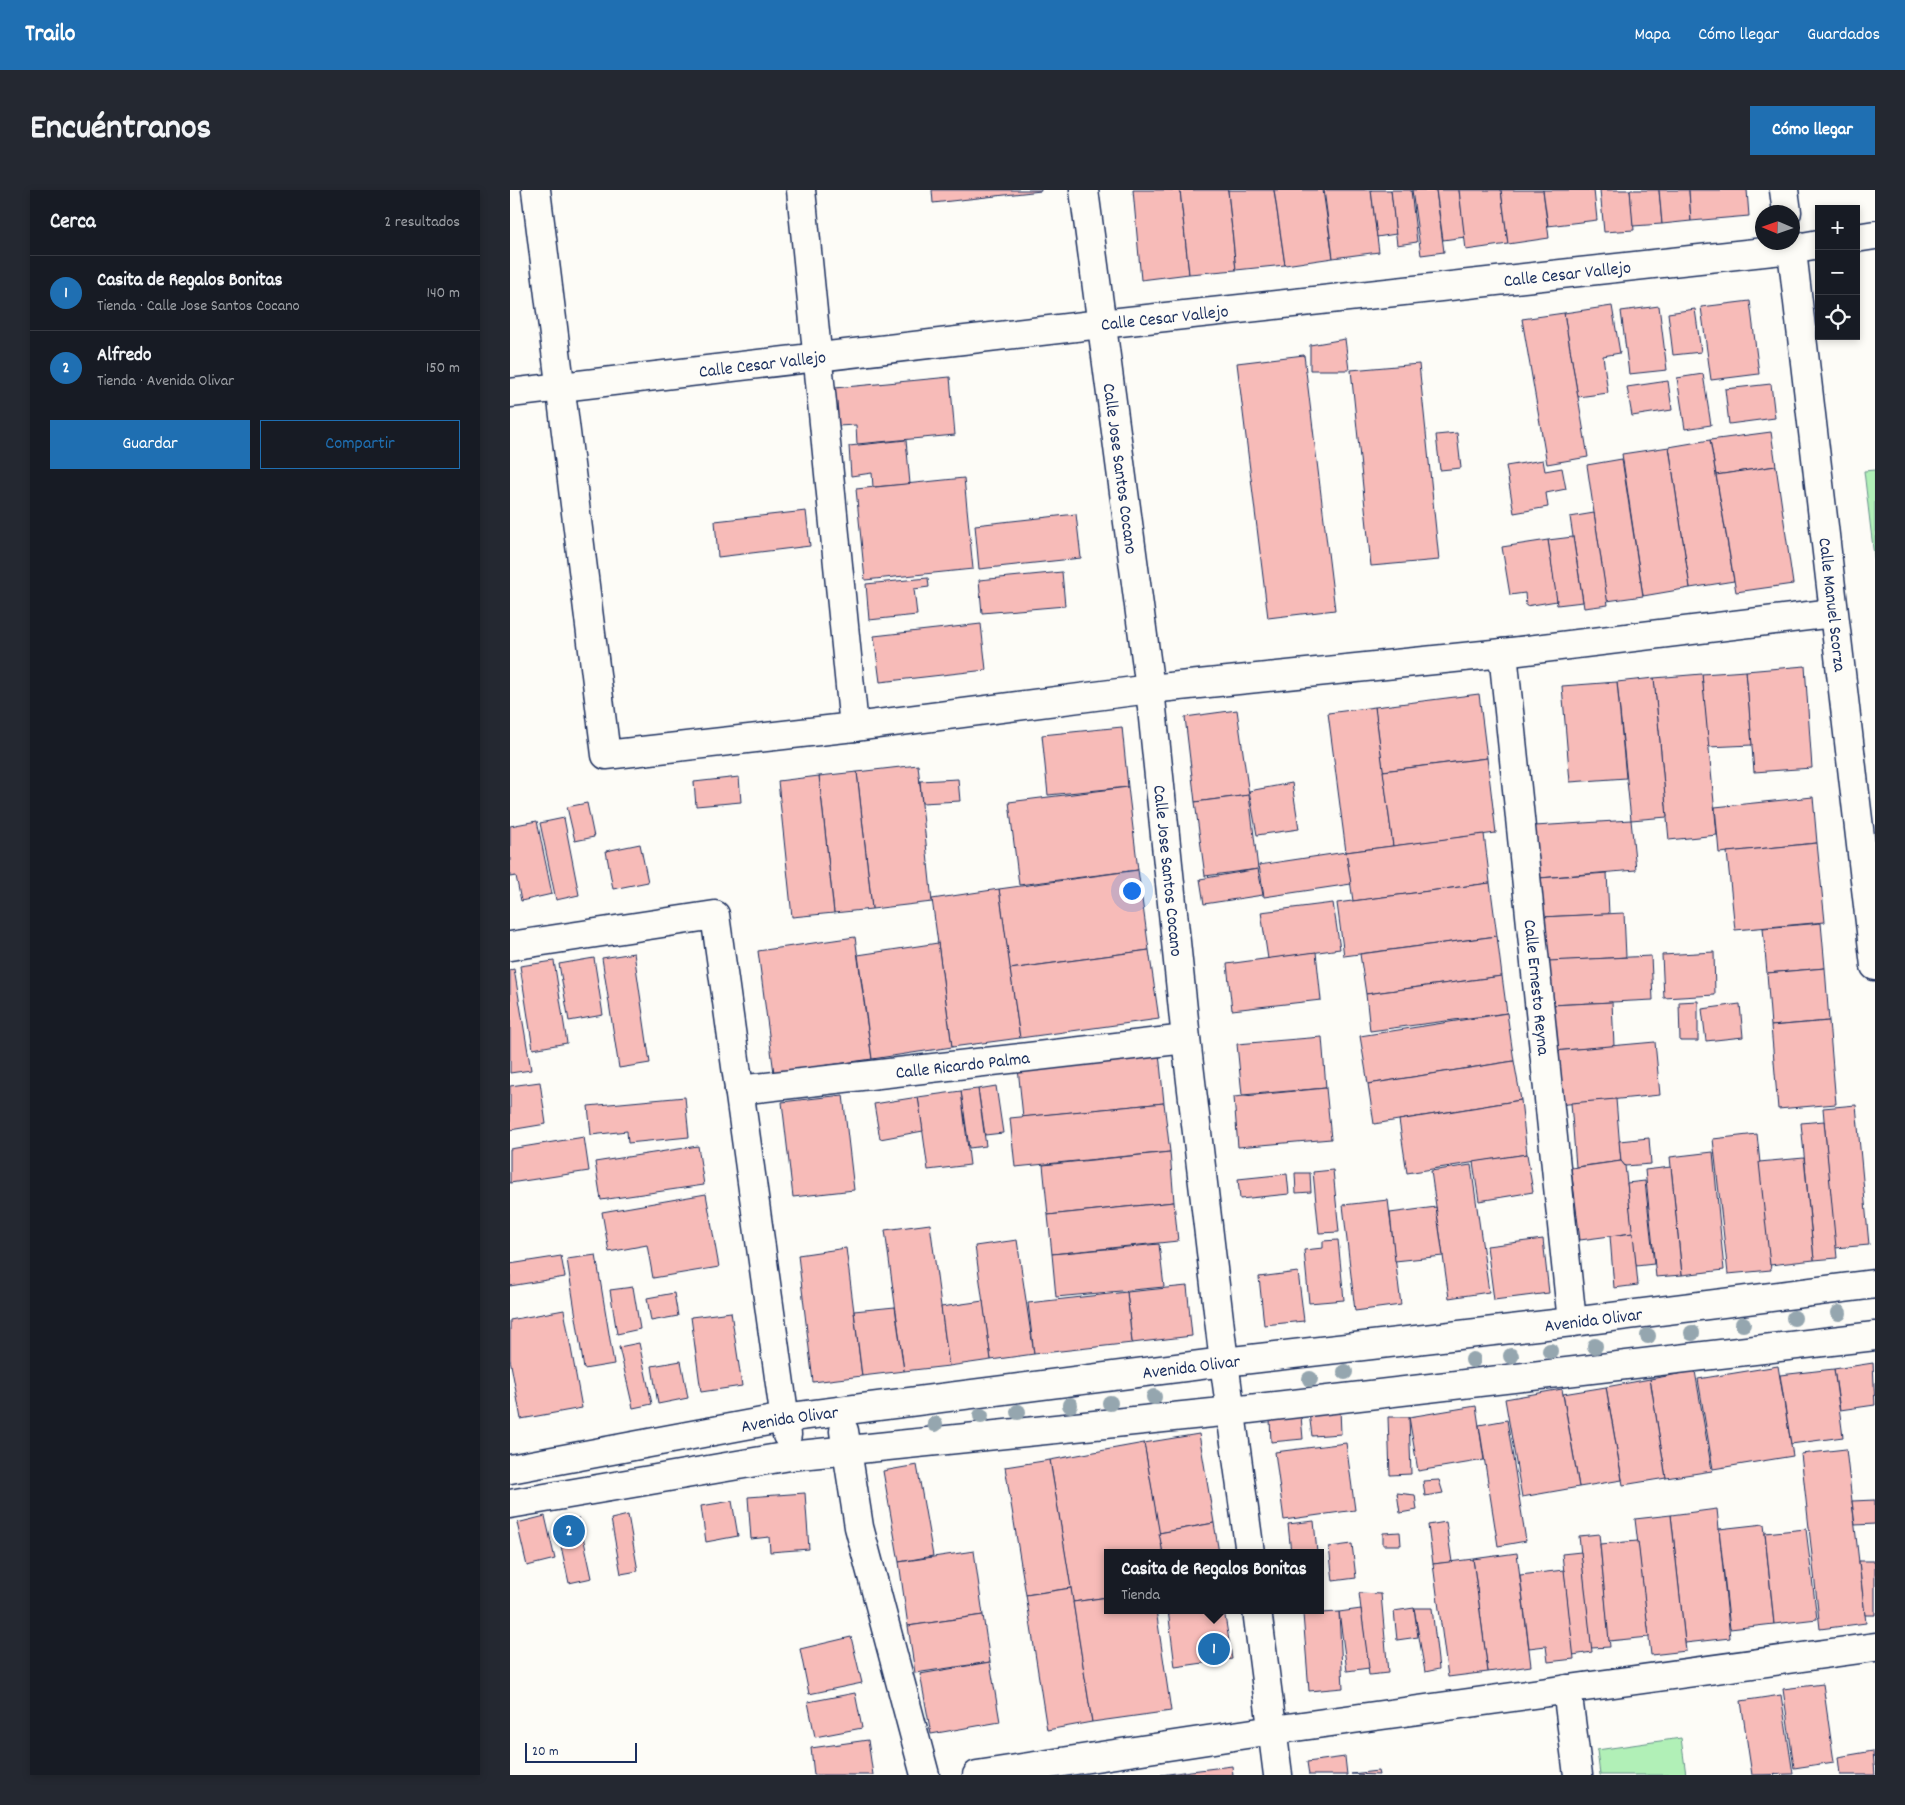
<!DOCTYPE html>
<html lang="es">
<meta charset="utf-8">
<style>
body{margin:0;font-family:Dekko,sans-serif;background:#242831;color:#f1f3f6}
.controls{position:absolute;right:15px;top:15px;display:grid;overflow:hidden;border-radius:0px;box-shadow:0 2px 8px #0003}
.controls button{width:45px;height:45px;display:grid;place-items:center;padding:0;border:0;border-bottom:1px solid #363941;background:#171b24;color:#f1f3f6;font:25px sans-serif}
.compass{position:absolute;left:1245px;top:15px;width:45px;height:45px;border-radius:50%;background:#171b24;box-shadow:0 2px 8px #0003;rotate:272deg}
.scale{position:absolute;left:15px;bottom:12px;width:112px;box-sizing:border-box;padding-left:5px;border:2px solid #1b2f5e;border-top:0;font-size:14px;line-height:18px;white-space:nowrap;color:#1b2f5e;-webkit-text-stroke:4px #fdfcf7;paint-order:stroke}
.you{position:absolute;left:621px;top:700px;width:18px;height:18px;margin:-12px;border:4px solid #fff;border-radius:50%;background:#1a73e8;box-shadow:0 0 0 8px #1a73e833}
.badge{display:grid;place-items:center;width:32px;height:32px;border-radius:50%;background:#1f6fb2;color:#fff;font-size:16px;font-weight:700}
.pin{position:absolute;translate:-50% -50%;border:2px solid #fff;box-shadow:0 1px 5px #0006}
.popup{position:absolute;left:594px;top:1359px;width:220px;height:65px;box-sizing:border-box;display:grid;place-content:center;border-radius:0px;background:#171b24;filter:drop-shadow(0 1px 4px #0005);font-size:16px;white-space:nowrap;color:#9ea1a6}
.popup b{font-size:19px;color:#f1f3f6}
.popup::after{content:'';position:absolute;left:50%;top:100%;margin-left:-10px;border:10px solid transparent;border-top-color:#171b24}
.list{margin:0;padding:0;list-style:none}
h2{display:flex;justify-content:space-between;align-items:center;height:65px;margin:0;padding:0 20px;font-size:21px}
h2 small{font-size:16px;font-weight:400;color:#9ea1a6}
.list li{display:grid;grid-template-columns:32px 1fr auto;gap:15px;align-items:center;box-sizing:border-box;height:75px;padding:0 20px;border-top:1px solid #363941}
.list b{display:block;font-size:19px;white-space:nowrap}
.list p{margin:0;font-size:16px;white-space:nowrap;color:#9ea1a6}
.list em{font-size:16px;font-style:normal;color:#9ea1a6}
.actions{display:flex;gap:10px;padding:15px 20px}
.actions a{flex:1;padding:11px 0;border:1px solid #1f6fb2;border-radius:0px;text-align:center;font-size:18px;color:#1f6fb2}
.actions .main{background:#1f6fb2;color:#fff}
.icon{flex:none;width:28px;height:28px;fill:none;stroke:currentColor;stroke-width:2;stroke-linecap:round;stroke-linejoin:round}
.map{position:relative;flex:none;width:1365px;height:1585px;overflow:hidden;border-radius:0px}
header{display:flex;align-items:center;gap:30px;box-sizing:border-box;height:70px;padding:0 25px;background:#1f6fb2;color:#fff}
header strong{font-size:24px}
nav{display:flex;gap:28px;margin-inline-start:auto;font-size:18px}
.intro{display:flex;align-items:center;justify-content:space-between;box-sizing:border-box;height:120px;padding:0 30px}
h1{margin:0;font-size:35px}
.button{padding:12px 22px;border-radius:0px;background:#1f6fb2;color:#fff;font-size:18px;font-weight:700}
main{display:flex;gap:30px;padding:0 30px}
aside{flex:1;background:#171b24;border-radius:0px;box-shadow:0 2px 8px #0003}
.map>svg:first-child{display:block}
.green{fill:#b1f0b7;stroke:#66908a}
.building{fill:#f7bbb8;stroke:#1b2f5e}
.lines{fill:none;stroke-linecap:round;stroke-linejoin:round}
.minor-casing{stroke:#1b2f5e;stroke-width:31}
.minor{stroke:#fdfcf7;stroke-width:28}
.tree{fill:#95a6af}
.labels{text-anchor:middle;stroke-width:4;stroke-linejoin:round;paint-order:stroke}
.street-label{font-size:18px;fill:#1b2f5e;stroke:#fdfcf7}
</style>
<header>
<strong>Trailo</strong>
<nav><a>Mapa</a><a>Cómo llegar</a><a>Guardados</a></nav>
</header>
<div class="intro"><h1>Encuéntranos</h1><a class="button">Cómo llegar</a></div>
<main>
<aside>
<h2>Cerca<small>2 resultados</small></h2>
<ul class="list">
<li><span class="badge">1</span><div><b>Casita de Regalos Bonitas</b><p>Tienda · Calle Jose Santos Cocano</p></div><em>140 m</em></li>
<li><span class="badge">2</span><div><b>Alfredo</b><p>Tienda · Avenida Olivar</p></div><em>150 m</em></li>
</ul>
<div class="actions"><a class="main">Guardar</a><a>Compartir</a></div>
</aside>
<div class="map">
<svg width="1365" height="1585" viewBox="0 0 1365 1585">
<rect width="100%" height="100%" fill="#fdfcf7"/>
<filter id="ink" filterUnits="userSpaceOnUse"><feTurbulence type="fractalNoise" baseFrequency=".02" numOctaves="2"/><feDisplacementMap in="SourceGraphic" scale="10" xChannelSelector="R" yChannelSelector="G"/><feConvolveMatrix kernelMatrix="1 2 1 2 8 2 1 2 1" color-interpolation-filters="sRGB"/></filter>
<g filter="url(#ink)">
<g class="green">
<polygon points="1365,280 1365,375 1354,281"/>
<polygon points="1171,1548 1176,1585 1090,1585 1087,1560"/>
</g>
<g class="building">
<polygon points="422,0 531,0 531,1 423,13"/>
<polygon points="623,0 670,0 679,84 631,90"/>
<polygon points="670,0 718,0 726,80 679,84"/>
<polygon points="718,0 764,0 775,75 726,80"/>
<polygon points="764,0 813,0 823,68 775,75"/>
<polygon points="814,0 861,0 869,62 823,68"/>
<polygon points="861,0 881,0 886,44 867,47"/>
<polygon points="881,0 901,0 907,52 887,55"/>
<polygon points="902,0 926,0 934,62 911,65"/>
<polygon points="926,0 949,0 955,47 933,50"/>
<polygon points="949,0 991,0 998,54 956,60"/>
<polygon points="991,0 1033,0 1039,48 998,54"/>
<polygon points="1033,0 1084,0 1087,30 1038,36"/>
<polygon points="1090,0 1120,0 1124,40 1094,42"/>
<polygon points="1120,0 1149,0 1152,34 1123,36"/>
<polygon points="1149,0 1179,0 1181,31 1152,34"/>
<polygon points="1179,0 1237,0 1239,26 1181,31"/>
<polygon points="1240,111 1249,184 1201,190 1191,117"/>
<polygon points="1102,116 1110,163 1093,166 1098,203 1068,207 1054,123"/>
<polygon points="1149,116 1157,180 1119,184 1111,121"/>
<polygon points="1185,119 1191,162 1163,165 1158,123"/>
<polygon points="1054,123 1078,267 1037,274 1012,129"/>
<polygon points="835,149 839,180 800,180 800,155"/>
<polygon points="794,165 825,420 758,428 727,173"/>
<polygon points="909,174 929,370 861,376 841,180"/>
<polygon points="1193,184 1201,235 1175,239 1167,188"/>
<polygon points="440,187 445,245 347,254 346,235 328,236 325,198"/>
<polygon points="1158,191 1162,220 1122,226 1117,197"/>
<polygon points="1261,194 1265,228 1219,234 1215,199"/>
<polygon points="1261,242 1266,276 1206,285 1200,250"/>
<polygon points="947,243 951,278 930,280 926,245"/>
<polygon points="396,250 400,294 363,297 362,283 341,286 339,256"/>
<polygon points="1200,250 1224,391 1180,398 1159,257"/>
<polygon points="1159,257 1180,398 1133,406 1112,264"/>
<polygon points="1112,269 1133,406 1097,411 1077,275"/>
<polygon points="1033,270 1035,281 1052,278 1056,299 1036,303 1038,317 1004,323 996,276"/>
<polygon points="1266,276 1283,394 1226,402 1206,285"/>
<polygon points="454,288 463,379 355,390 346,299"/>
<polygon points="296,321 300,356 208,367 205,331"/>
<polygon points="1084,323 1098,415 1074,418 1060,327"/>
<polygon points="566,324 571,368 469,379 465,335"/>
<polygon points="1063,347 1073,412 1047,415 1038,350"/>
<polygon points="1038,350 1047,411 1016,416 1015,403 1000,405 992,357"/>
<polygon points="552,382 555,416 472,423 469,390"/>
<polygon points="418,388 419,397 404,399 407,425 359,430 356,394"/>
<polygon points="471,434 476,480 370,492 364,446"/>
<polygon points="1295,476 1302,578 1244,582 1236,481"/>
<polygon points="1236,481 1242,555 1198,557 1192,484"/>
<polygon points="1192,484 1207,645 1159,650 1144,488"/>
<polygon points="1144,488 1157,627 1121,630 1107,492"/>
<polygon points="1107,492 1116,588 1060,592 1052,496"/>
<polygon points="969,504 977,568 873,581 865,517"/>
<polygon points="865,517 883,656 836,662 818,523"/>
<polygon points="727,520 739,605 685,612 675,527"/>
<polygon points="612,537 618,597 538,605 532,545"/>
<polygon points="977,568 986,643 883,656 873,581"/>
<polygon points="408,575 422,712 362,719 347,582"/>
<polygon points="347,582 362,719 324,723 309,586"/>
<polygon points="309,586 324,723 282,727 268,591"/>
<polygon points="229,587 231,612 186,616 184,592"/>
<polygon points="448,589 450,611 412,613 410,591"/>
<polygon points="782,593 789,639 747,645 739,601"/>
<polygon points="618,597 628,680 509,695 499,612"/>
<polygon points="739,605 748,679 695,686 685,612"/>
<polygon points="1303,607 1307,653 1209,663 1205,617"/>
<polygon points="77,613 84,647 65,651 57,617"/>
<polygon points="54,628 69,705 46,710 30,633"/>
<polygon points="1121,630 1126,680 1029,688 1025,636"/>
<polygon points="27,631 42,704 11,711 6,686 0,687 0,636"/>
<polygon points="974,644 980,693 843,711 836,662"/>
<polygon points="1307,653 1315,732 1225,740 1217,662"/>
<polygon points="130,654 138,692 103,699 96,661"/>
<polygon points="836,662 841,694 754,707 749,675"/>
<polygon points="748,679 753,705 694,714 690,689"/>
<polygon points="628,680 639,760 500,779 489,699"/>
<polygon points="1097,683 1099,724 1031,727 1029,688"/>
<polygon points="980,693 987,746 834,766 827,713"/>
<polygon points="489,699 510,848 442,857 422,709"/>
<polygon points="823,713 830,759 758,769 751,722"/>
<polygon points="1114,723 1116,767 1032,772 1031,727"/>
<polygon points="1311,733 1315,778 1257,783 1253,738"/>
<polygon points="987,746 992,786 856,804 850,764"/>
<polygon points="345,747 362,869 264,883 248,761"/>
<polygon points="428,753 442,857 362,869 348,765"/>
<polygon points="639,760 649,829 510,848 500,779"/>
<polygon points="806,762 811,810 722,820 717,774"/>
<polygon points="1204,762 1205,805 1154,808 1152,765"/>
<polygon points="124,763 140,873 109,878 92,768"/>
<polygon points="1141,766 1143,810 1041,815 1038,771"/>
<polygon points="84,768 93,825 59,831 49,774"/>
<polygon points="44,771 57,853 23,859 10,776"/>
<polygon points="1315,778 1319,831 1261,836 1257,783"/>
<polygon points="4,779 21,880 0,883 0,780"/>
<polygon points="992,786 997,823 860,841 856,804"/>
<polygon points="1188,811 1188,851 1170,851 1169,812"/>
<polygon points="1102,812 1104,856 1044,861 1041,815"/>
<polygon points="1230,814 1233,847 1196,851 1192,819"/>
<polygon points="997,823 1004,871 858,894 850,846"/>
<polygon points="1319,831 1326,914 1268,919 1261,836"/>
<polygon points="812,847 816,898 732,905 727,854"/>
<polygon points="1145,852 1150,905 1048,915 1044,861"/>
<polygon points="649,863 654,913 513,927 508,878"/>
<polygon points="1004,871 1011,910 864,934 858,894"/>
<polygon points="30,892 36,934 0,940 0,896"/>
<polygon points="486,896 493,943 475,945 468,899"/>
<polygon points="816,898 821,949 728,957 724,907"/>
<polygon points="468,899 476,956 459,958 451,901"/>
<polygon points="451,901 460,975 418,980 408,907"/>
<polygon points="333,905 344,1000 283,1007 272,912"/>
<polygon points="175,907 179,947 118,953 117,941 81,945 78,916"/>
<polygon points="408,907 413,941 370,949 364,914"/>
<polygon points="1106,909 1111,971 1066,977 1061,913"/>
<polygon points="1011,910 1017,964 897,983 889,930"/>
<polygon points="654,913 660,962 505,977 500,928"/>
<polygon points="1346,915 1359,1055 1325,1058 1313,918"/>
<polygon points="1314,931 1327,1068 1304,1070 1291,933"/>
<polygon points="1247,944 1261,1080 1218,1084 1203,949"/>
<polygon points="74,947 79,981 0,993 0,959"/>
<polygon points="1139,948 1141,974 1115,976 1111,971 1109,951"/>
<polygon points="188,956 194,995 91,1010 85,972"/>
<polygon points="660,962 664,1012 538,1025 533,975"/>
<polygon points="1203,962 1214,1080 1172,1085 1160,967"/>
<polygon points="1017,964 1023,1002 969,1011 963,972"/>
<polygon points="1294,968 1304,1070 1260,1075 1249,972"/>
<polygon points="1111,971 1115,976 1123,1043 1070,1050 1061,978"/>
<polygon points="961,975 979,1102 939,1108 921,981"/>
<polygon points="1161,977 1172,1085 1146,1087 1135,980"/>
<polygon points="823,980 829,1042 809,1043 803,982"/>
<polygon points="785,983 800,983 801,1002 786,1003"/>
<polygon points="777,984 779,1004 730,1009 728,989"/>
<polygon points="1135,991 1144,1074 1126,1076 1117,993"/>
<polygon points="196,1004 209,1077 143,1088 137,1055 99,1062 92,1022"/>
<polygon points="878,1010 891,1115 845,1121 833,1015"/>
<polygon points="664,1012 668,1051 542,1064 538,1025"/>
<polygon points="926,1017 933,1066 885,1071 880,1023"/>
<polygon points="420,1034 439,1176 394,1181 375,1040"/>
<polygon points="1123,1043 1128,1095 1104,1098 1100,1046"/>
<polygon points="1033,1049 1039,1103 984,1110 977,1056"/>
<polygon points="507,1050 524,1164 481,1170 465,1056"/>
<polygon points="828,1050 834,1110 799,1113 794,1060 813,1058 813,1051"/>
<polygon points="649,1054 654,1097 546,1107 542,1064"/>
<polygon points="336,1058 352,1186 303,1192 288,1065"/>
<polygon points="86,1065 104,1174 74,1179 57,1069"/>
<polygon points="51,1066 55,1087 0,1096 0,1074"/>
<polygon points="788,1082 794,1131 754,1135 749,1087"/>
<polygon points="677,1096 682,1146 622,1153 617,1102"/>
<polygon points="123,1097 130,1139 107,1144 100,1100"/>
<polygon points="617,1102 622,1153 524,1164 518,1113"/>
<polygon points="164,1103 168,1126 141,1131 137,1108"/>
<polygon points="473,1111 481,1170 439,1176 431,1117"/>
<polygon points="385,1117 394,1181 352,1186 344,1121"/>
<polygon points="54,1120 72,1218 11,1229 0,1169 0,1130"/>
<polygon points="221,1122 232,1196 191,1202 181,1127"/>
<polygon points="129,1153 142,1214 123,1218 109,1157"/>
<polygon points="171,1171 178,1208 148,1214 142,1176"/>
<polygon points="1363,1173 1365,1215 1330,1220 1324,1179"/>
<polygon points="1268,1176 1283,1266 1203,1279 1188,1189"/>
<polygon points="1324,1179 1333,1247 1281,1254 1270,1185"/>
<polygon points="1185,1181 1202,1281 1156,1288 1140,1189"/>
<polygon points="1140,1189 1156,1288 1113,1295 1096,1197"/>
<polygon points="1096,1197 1112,1290 1069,1297 1053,1204"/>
<polygon points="1052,1199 1069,1297 1012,1307 995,1209"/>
<polygon points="966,1216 974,1270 908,1281 899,1227"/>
<polygon points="830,1219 831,1244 802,1246 799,1223"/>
<polygon points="791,1226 793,1249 761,1252 760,1229"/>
<polygon points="878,1227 899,1227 901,1284 880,1285"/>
<polygon points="997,1230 1016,1351 988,1356 969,1235"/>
<polygon points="689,1244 704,1333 649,1343 634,1253"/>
<polygon points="634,1253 653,1363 598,1363 598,1407 563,1412 540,1270"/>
<polygon points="836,1253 845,1320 774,1330 765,1262"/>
<polygon points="1336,1259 1356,1433 1310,1439 1291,1264"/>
<polygon points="540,1270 561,1398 516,1405 495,1277"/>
<polygon points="407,1275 423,1366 389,1372 373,1281"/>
<polygon points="929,1290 933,1303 915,1306 913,1291"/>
<polygon points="295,1303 299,1359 260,1362 259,1347 241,1349 238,1307"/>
<polygon points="887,1303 905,1305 907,1320 890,1323"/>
<polygon points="1365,1310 1365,1334 1345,1335 1342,1311"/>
<polygon points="222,1311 228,1346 196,1352 191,1316"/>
<polygon points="1207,1319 1220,1448 1175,1453 1161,1325"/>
<polygon points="118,1325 128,1381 111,1384 101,1329"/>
<polygon points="1161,1325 1176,1461 1141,1465 1125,1329"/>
<polygon points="35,1326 45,1369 17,1376 7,1333"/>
<polygon points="69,1328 82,1388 59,1393 46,1333"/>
<polygon points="804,1331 807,1363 781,1363 778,1334"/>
<polygon points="936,1332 942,1372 923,1374 918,1335"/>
<polygon points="704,1333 709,1363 653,1363 649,1343"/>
<polygon points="1254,1334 1264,1434 1220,1439 1209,1339"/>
<polygon points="1296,1339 1307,1429 1264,1434 1255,1343"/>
<polygon points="890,1342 891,1355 873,1355 873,1343"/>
<polygon points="1089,1344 1100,1457 1081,1458 1069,1346"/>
<polygon points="1128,1351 1139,1447 1099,1451 1090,1354"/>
<polygon points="842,1354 846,1388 823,1391 819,1357"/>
<polygon points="464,1361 473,1425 398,1436 389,1372"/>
<polygon points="1071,1362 1082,1462 1063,1465 1052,1364"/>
<polygon points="1007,1363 1021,1476 978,1482 963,1369"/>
<polygon points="963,1369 978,1482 938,1487 923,1374"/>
<polygon points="1349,1371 1365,1371 1365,1425 1355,1425"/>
<polygon points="1054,1380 1064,1469 1038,1472 1036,1456 1019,1458 1010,1385"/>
<polygon points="561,1398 582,1532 537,1540 516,1405"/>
<polygon points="849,1403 871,1404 878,1483 859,1485"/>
<polygon points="598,1407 598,1420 646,1420 661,1521 582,1532 563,1412"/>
<polygon points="904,1418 922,1418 929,1479 915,1482"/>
<polygon points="904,1418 908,1447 887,1450 884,1421"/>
<polygon points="851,1419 859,1478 837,1481 829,1422"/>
<polygon points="658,1420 714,1420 722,1469 665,1477"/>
<polygon points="829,1422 833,1498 799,1501 793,1424"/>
<polygon points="473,1425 480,1472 405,1483 398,1436"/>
<polygon points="341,1447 352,1493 299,1504 290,1459"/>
<polygon points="480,1472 490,1532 421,1544 410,1484"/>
<polygon points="1313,1494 1324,1572 1284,1578 1273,1499"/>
<polygon points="345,1503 352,1538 305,1547 298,1512"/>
<polygon points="1271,1505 1283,1584 1242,1585 1231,1511"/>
<polygon points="358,1550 363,1585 304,1585 301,1558"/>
<polygon points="1363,1561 1365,1585 1330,1585 1328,1567"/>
<polygon points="835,1567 837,1585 799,1585 797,1572"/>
<polygon points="722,1576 723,1585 673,1585 673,1582"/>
<polygon points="868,1581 869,1585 841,1584"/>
<polygon points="673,1582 673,1585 651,1585"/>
</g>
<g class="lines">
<g class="minor-casing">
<g id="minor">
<polyline points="26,0 96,565 344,537 640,499 993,463 1323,423"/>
<polyline points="291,0 344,537"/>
<path id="s1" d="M574 0 640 499 676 849 714 1172 740 1363"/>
<polyline points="1274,0 1277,22"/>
<polyline points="1346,48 1365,45"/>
<path id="s2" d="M1281 52 1365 776"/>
<path id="s3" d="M0 203 591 134 1281 59 1309 54"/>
<path id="s4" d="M993 463 1062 1132"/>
<polyline points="0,756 205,725 277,1245"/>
<path id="s5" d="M229 900 676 849"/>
<polyline points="334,1241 349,1337 415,1585"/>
<path id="s6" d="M0 1279 274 1228 714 1172 1062 1132 1365 1094"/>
<polyline points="0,1314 280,1266 722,1221 1365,1146"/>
<polyline points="747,1420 768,1585"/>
<polyline points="1057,1499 1068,1585"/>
<polyline points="467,1585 763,1540 1365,1457"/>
</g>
</g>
<use href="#minor" class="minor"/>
</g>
<g class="tree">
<circle cx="1329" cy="1123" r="8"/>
<circle cx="1284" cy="1128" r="8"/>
<circle cx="1233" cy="1134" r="8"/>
<circle cx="1182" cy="1143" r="8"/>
<circle cx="1138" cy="1146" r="8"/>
<circle cx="1085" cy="1156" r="8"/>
<circle cx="1040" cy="1161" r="8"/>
<circle cx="1001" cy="1166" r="8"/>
<circle cx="963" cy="1170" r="8"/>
<circle cx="835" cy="1182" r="8"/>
<circle cx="800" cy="1189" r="8"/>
<circle cx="644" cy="1207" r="8"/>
<circle cx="600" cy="1213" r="8"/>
<circle cx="560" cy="1215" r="8"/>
<circle cx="508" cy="1222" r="8"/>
<circle cx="471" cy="1226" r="8"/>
<circle cx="425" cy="1234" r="8"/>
</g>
</g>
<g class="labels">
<g class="street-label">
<text dy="6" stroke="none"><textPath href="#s3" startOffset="1064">Calle Cesar Vallejo</textPath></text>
<text dy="6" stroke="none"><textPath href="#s3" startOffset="659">Calle Cesar Vallejo</textPath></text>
<text dy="6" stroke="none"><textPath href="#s3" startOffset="254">Calle Cesar Vallejo</textPath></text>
<text dy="6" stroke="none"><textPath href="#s1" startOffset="281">Calle Jose Santos Cocano</textPath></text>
<text dy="6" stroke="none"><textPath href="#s2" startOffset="365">Calle Manuel Scorza</textPath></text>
<text dy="6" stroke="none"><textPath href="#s1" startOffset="686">Calle Jose Santos Cocano</textPath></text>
<text dy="6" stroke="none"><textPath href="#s4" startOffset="336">Calle Ernesto Reyna</textPath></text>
<text dy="6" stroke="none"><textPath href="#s5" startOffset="225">Calle Ricardo Palma</textPath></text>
<text dy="6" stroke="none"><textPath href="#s6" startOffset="1094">Avenida Olivar</textPath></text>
<text dy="6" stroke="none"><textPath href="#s6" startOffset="689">Avenida Olivar</textPath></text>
<text dy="6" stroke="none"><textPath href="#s6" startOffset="284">Avenida Olivar</textPath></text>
</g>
</g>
</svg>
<div class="controls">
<button>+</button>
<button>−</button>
<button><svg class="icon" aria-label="locate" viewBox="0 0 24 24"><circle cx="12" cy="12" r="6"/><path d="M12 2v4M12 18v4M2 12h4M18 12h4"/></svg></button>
</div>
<svg class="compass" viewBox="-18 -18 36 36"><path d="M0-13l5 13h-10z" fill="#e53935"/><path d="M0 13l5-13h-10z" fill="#9ea1a6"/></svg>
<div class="scale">20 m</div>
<div class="you"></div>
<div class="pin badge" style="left:704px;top:1459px">1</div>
<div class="popup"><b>Casita de Regalos Bonitas</b>Tienda</div>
<div class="pin badge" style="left:59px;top:1341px">2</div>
</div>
</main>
